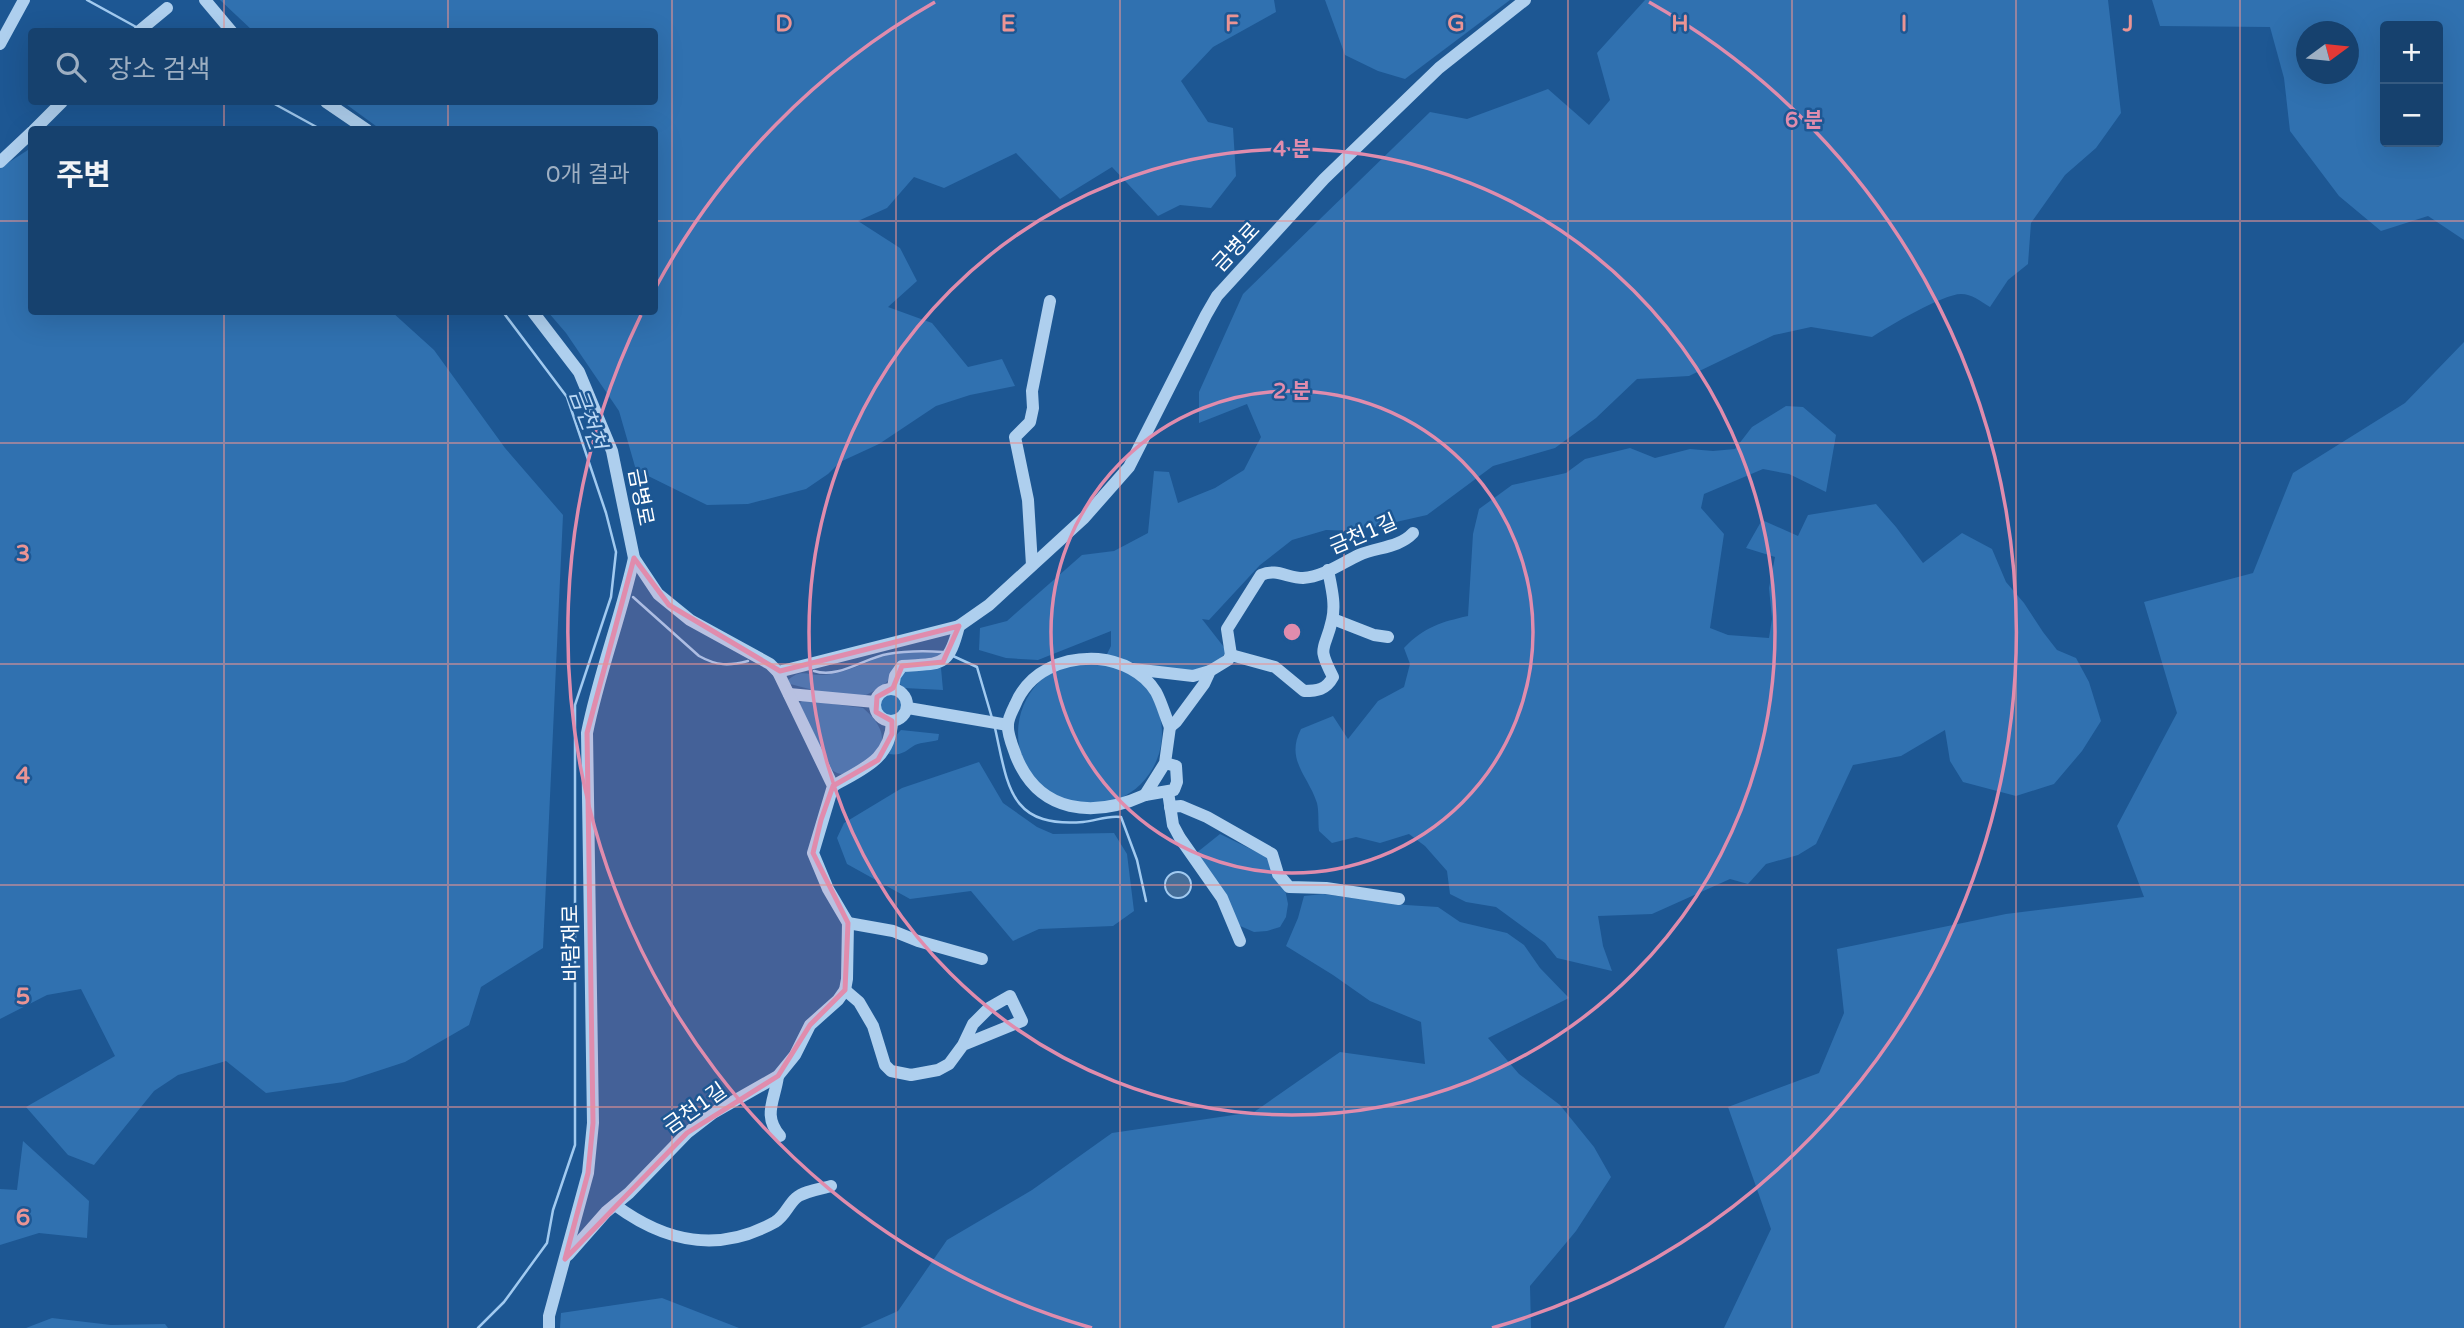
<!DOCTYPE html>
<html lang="ko">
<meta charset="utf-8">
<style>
body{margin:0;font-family:"Varela Round","Noto Sans KR",sans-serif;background:#1f4873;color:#f1f3f6}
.controls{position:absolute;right:21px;top:21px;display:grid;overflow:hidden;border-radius:7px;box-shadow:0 7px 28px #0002}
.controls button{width:63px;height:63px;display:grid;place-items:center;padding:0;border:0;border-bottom:2px solid #355a81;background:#16416e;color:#f1f3f6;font:35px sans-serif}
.compass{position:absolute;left:2296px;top:21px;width:63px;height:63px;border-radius:50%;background:#16416e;box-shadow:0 7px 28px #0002;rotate:75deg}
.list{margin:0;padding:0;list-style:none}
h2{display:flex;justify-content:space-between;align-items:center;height:91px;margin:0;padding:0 28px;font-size:30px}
h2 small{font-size:23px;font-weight:400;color:#9eafc2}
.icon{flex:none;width:38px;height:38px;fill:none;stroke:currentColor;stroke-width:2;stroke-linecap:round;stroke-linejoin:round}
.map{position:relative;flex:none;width:2464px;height:1328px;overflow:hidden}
.search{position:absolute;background:#16416e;box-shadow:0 7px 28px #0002;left:28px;top:28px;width:630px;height:77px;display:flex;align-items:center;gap:18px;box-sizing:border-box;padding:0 24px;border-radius:7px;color:#9eafc2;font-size:26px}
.panel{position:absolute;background:#16416e;box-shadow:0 7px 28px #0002;left:28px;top:126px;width:630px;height:189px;border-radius:7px}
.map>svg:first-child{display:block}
.green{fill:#3071b0;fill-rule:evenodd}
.water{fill:#456e99;stroke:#a1caf0;stroke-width:2}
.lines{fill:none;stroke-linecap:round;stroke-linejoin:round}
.stream{stroke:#a1caf0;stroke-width:2.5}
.minor{stroke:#aecfee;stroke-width:12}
.marked{fill:#e08cad;fill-opacity:0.2;stroke:#e08cad;stroke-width:5;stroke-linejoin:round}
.grid{fill:none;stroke:#ea9494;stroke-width:2;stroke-opacity:0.55}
.ring{fill:none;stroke:#e08cad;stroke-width:3.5}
.labels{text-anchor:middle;stroke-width:5;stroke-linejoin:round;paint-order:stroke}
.street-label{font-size:21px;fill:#fff;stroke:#1d5793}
.water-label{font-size:23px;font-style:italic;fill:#bad8f5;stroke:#1d5793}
.grid-label{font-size:23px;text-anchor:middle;font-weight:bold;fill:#ea9494;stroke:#1d5793;stroke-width:5;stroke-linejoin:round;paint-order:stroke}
.centre{fill:#e08cad;stroke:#1d5793;stroke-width:3.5}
.ring-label{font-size:21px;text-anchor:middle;font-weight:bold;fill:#e08cad;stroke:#1d5793;stroke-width:5;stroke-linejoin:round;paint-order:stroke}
</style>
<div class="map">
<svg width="2464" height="1328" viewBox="0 0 2464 1328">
<rect width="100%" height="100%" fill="#1d5793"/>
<g class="green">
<polygon points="220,0 1274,0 1276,12 1213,47 1181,81 1208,122 1233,128 1236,176 1211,208 1180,205 1158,216 1112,167 1060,199 1016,153 944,188 914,177 887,208 858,221 900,248 917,281 888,307 932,323 968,367 1002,359 1015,386 970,395 936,406 879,444 840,462 828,474 806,489 748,504 707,505 636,470 619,411 566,333 548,312 654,312 654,130 380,129 343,102 654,102 654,32 253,31"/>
<polygon points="1325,0 1510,0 1405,79 1378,71 1345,55"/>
<path d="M1645 0H2108L2121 113 2096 148 2065 175 2031 223 2028 264 2008 280 1990 307C1980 301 1972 294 1961 294 1943 294 1889 326 1872 337L1811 327 1774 335 1689 376 1637 379 1596 418 1555 448 1493 466 1427 515 1356 531 1326 530 1292 540 1260 565 1209 620 1202 619 1227 651C1221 659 1210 667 1200 670 1187 675 1122 661 1106 656L1111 646V631L1038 660 1006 658 979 650 980 628 1007 621 1082 555 1114 551 1148 533 1154 471 1169 472 1178 503 1215 488 1244 470 1261 437 1247 404 1199 423V392L1243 294 1430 112 1467 119 1548 89 1589 125 1610 100 1597 53Z"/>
<path d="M2152 0H2464V240L2428 216 2381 231 2339 196 2290 131 2284 78 2270 27 2160 26ZM2385 26H2438V142H2385ZM2306 32H2348V74H2306Z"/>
<polygon points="31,148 32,312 392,312 434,350 505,448 563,515 543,948 481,987 469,1025 405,1062 344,1082 266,1093 226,1061 178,1075 154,1091 94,1165 68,1155 26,1107 115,1056 81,989 47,995 0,1019 0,168"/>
<polygon points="2464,342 2464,1328 1724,1328 1771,1229 1728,1107 1819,1073 1844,1013 1837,949 2006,914 2144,897 2117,826 2177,713 2144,602 2253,573 2293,473 2405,403"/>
<path d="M1786 406 1803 407 1836 435 1826 492 1789 474 1763 469 1704 494 1701 508 1724 534 1710 628 1728 635 1769 638 1772 619 1769 588 1775 557 1746 548 1762 520 1798 536 1808 515 1876 504 1896 527 1923 563 1962 533 1992 549 2006 582 2024 603 2043 632 2057 650 2076 658 2089 682 2101 721 2082 751 2054 784 2016 796 1963 782 1950 761 1945 730 1901 756 1853 765 1816 844 1798 855 1766 864 1748 884 1730 879 1652 914 1598 916 1603 946 1612 971 1557 958 1545 943 1496 907 1466 902 1450 894 1447 871 1425 846 1409 834 1380 843 1356 837 1332 843 1319 831C1318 822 1319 811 1317 803 1308 775 1285 760 1301 729L1333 716 1348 739 1378 701 1404 687 1410 664 1404 648C1424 627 1441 622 1468 616L1473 534 1479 509 1512 485 1566 473 1585 459 1630 448 1655 458 1690 449 1713 451 1735 449 1752 427Z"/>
<path d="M942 653 938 661 908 663 880 688 862 697 821 692 790 684 788 680C802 668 808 676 823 675 846 674 866 661 887 655 904 651 924 653 942 653Z"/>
<circle cx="1090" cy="733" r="72"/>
<polygon points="921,667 941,668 943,690 904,688 900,684 899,677 903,670"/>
<circle cx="892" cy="705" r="13"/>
<path d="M803 700 863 708C871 715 883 727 882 740 882 751 852 774 841 774 836 773 835 772 831 769L799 704Z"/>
<path d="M901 730 939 734 938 740C931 742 922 742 915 745 906 751 901 756 889 754 892 745 894 736 901 730Z"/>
<polygon points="979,762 1003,803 1037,827 1053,834 1114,833 1127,854 1134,911 1113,926 1039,929 1013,941 971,891 910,899 847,864 837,838 844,823 902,788"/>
<polygon points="1220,834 1267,857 1285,889 1288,904 1286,917 1280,927 1267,931 1254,932 1238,925 1195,854"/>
<polygon points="1323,894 1406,905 1438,907 1460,922 1507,933 1524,945 1540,968 1569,998 1488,1038 1519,1074 1560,1105 1594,1147 1611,1177 1576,1231 1530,1286 1531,1328 860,1328 898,1311 947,1240 1032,1190 1112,1133 1254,1112 1340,1052 1425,1064 1421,1022 1370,1001 1333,975 1286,946 1298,918 1304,896"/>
<polygon points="23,1141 89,1201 87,1238 39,1233 0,1245 0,1189 17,1190"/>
<polygon points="662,1298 739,1328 560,1328 561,1313"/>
<polygon points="52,1318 111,1325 165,1324 168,1328 26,1328"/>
</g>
<circle class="water" cx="1178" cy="885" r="13"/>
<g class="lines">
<g class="stream">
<polyline points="87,0 138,28"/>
<polyline points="271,102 322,130"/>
<path d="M633 597 699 656C717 666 729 666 748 661"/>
<polyline points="953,656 977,667 992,718"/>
<path d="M814 671C839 679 864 658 888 654 905 651 926 651 943 652"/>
<path d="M995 728C1008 786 1009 828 1083 822 1096 821 1107 815 1121 817L1137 860 1146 901"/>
<polyline points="478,1328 504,1302 547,1243 553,1210 575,1145 575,705 611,597 616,552 606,513 567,397 503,312"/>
</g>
<g class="minor">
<polyline points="205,0 232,32"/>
<polyline points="138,32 167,8"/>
<polyline points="0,44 24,0"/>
<polyline points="326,102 367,130"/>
<polyline points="34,130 62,102"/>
<polyline points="0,162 32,132"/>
<polyline points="533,312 579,372 612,451 634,558 658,594 690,620 770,664 778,672 959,626 989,605 1084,518 1129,467 1206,315 1217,296 1324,179 1439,68 1525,0"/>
<polyline points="1032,565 1028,500 1015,437 1030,422 1033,408 1032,391 1050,301"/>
<polyline points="1333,619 1374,635 1388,637"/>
<path d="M1231 655 1227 629 1261 575C1276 568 1288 578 1303 578 1323 577 1342 563 1359 555 1377 547 1399 548 1413 533"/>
<polyline points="1133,669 1193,676 1210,671"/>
<path d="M893 688 895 676 902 666C941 663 948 669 959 626"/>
<circle cx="891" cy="705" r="16"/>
<polyline points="789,694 875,702"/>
<polyline points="908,708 1008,725"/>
<polyline points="1165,763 1176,766 1177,782 1174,790 1145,795 1165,763 1170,727"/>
<path d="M833 786C862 769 891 760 892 721"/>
<polyline points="1168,792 1173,825 1180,838 1222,898 1240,941"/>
<path d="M1145 795C1094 818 1039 814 1016 756 1013 747 1007 734 1008 725 1008 719 1012 711 1015 705 1029 671 1063 657 1098 659 1120 661 1144 672 1156 692 1162 703 1165 716 1170 727L1176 722 1204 684 1210 671 1228 660 1231 655 1275 667 1304 691C1317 691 1326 690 1333 677 1316 644 1325 652 1332 620 1336 604 1331 586 1328 570"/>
<polyline points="1170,807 1181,806 1207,817 1272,854 1278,874 1289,887 1326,888 1399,899"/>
<polyline points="848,923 893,931 918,941 982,959"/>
<polyline points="845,990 859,1002 873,1026 885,1065 891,1071 911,1075 938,1070 949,1064 963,1045 973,1024 989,1008 1010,996 1022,1021 963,1045"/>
<path d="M778 1076C775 1100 762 1115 780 1136"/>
<path d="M615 1205C665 1242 718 1254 775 1222 785 1216 788 1205 796 1198 804 1191 821 1189 831 1186"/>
<polyline points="568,1255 606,1212 629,1193 687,1133 713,1113 778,1076 795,1055 810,1025 838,1000 845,990 847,979 848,923 828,889 813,853 833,786 778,672"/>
<path d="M549 1328V1316L588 1173 593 1123 587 733C599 673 621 617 634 558"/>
</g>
</g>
<path class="marked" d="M634 558 669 605 780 671 959 626 943 662 902 666 893 688 877 697 876 712 892 721V734L878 760 833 786 821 820 813 853 848 923 845 990 810 1025 778 1076 687 1133 565 1259 588 1173 593 1123 587 733Z"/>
<path class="grid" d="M224 0V32M448 0V32M672 0V1328M896 0V1328M1120 0V1328M1344 0V1328M1568 0V1328M1792 0V1328M2016 0V1328M2240 0V1328M224 102V130M448 102V130M0 221H32M654 221H2464M224 312V1328M448 312V1328M0 443H2464M0 664H2464M0 885H2464M0 1107H2464"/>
<g class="ring">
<circle cx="1292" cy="632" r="241"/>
<circle cx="1292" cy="632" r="483"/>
<path d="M1092 1328A724 724 0 0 1 641 315M656 287A724 724 0 0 1 935 2M1649 2A724 724 0 0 1 1492 1328"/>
</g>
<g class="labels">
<g class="street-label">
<text transform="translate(1236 247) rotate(-47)" y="7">금병로</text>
<text transform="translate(641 497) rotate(79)" y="7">금병로</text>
<text transform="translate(1363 534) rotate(-23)" y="7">금천1길</text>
<text transform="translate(571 943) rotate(-91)" y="7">바람재로</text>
<text transform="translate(695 1108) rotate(-35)" y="7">금천1길</text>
</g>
<g class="water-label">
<text transform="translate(588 419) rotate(69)" y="8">금천천</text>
</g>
</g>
<g class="grid-label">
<text x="784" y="31">D</text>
<text x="1008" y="31">E</text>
<text x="1232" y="31">F</text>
<text x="1456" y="31">G</text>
<text x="1680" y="31">H</text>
<text x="1904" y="31">I</text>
<text x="2128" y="31">J</text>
<text x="23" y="561">3</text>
<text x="23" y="783">4</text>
<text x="23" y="1004">5</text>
<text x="23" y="1225">6</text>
</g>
<circle cx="1292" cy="632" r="10" class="centre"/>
<g class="ring-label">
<text x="1804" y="127">6 분</text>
<text x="1292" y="156">4 분</text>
<text x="1292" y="398">2 분</text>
</g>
</svg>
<div class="controls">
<button>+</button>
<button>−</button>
</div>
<svg class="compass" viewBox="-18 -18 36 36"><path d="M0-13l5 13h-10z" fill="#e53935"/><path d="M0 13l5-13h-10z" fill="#9eafc2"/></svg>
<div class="search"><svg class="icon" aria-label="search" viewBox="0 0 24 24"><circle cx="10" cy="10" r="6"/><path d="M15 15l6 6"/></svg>장소 검색</div>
<section class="panel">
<h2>주변<small>0개 결과</small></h2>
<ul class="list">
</ul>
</section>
</div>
